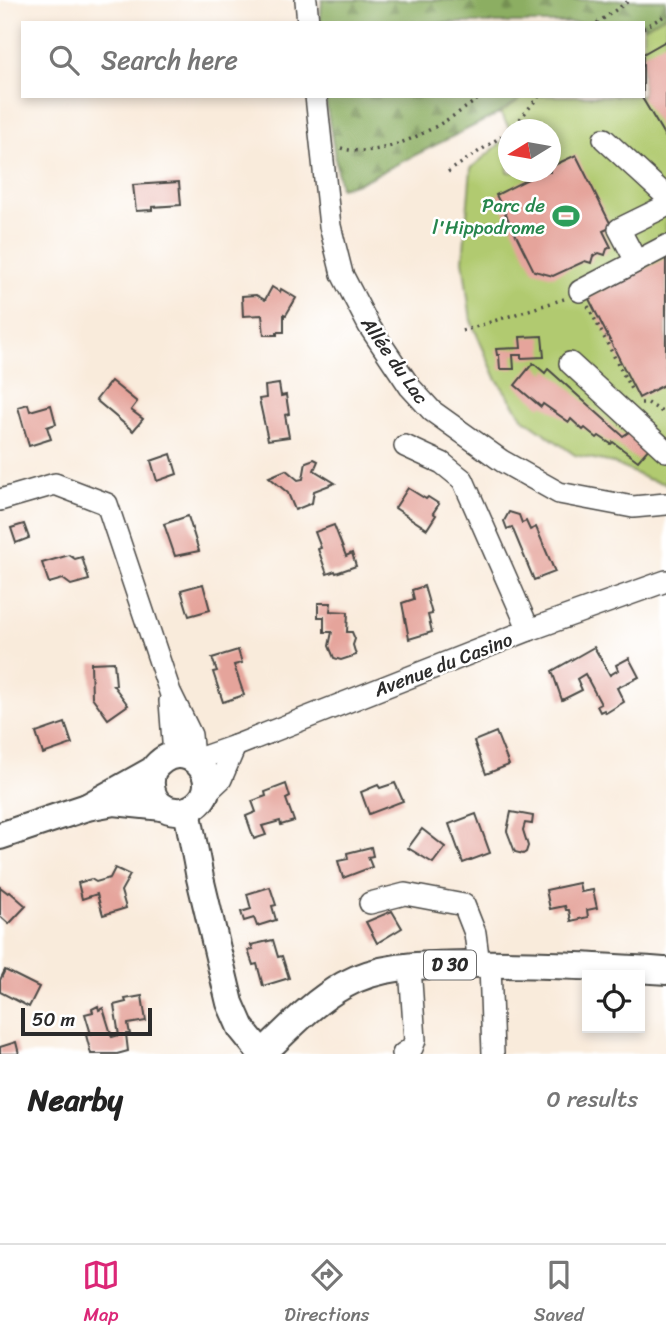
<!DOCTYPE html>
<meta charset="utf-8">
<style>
body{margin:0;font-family:Sriracha,sans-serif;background:#f2f2f2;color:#222}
.controls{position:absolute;right:21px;bottom:21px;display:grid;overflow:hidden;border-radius:0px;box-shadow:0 4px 10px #0003}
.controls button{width:63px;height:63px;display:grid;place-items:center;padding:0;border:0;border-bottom:2px solid #e0e0e0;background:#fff;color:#222;font:35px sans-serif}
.compass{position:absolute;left:498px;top:119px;width:63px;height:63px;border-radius:50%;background:#fff;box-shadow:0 4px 10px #0003;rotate:259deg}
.scale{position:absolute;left:21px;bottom:18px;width:131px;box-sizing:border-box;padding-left:7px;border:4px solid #2b2b2b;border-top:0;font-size:19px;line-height:24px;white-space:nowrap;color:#2b2b2b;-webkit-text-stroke:5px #fff;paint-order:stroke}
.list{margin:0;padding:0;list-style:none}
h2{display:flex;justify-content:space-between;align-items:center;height:91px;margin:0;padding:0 28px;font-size:30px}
h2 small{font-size:23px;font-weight:400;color:#767676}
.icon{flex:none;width:38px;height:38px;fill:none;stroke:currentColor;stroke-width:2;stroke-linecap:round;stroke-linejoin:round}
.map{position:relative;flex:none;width:666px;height:1054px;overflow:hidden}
.search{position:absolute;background:#fff;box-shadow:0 4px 10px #0003;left:21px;right:21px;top:21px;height:77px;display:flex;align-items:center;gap:18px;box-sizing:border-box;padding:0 24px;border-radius:0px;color:#767676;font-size:26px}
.sheet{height:189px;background:#fff}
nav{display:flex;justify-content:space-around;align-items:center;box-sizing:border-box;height:98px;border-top:2px solid #e0e0e0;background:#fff;font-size:19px;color:#767676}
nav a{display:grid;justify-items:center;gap:4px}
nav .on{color:#db2777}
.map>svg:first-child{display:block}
.forest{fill:url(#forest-firs);stroke:#5c6c46;stroke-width:2}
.garden{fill:#b1ca6f;stroke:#6e7a4d;stroke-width:2}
.building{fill:#e5a49b}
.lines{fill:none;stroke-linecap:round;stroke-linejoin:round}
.minor-casing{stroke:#4a4845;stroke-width:24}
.major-casing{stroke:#4a4845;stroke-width:30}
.path{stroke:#4a4845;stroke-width:3.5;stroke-dasharray:2 5;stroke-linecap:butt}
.minor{stroke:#fff;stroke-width:21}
.major{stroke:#fff;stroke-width:26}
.labels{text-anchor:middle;stroke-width:5;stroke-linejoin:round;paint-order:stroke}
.shield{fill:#fff;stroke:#6b6b6b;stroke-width:2}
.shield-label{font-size:18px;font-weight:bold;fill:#2b2b2b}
.leisure-label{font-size:19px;fill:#27864d;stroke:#fff;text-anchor:end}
.street-label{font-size:19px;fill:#2b2b2b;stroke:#fff}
</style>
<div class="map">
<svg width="666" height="1054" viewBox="0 0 666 1054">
<defs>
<pattern id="forest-firs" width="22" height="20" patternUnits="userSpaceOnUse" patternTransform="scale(1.75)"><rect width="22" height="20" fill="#8cae62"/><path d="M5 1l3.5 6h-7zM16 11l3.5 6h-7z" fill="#738e51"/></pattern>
</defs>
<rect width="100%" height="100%" fill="#fff"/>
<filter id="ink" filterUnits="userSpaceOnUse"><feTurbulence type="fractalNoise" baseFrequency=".0143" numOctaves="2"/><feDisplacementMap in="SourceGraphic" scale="14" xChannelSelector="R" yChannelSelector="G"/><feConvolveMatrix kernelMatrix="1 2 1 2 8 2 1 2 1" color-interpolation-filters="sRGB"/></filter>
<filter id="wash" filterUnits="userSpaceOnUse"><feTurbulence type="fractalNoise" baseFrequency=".00686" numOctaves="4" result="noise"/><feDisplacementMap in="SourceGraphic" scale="28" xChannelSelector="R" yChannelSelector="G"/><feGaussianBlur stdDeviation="1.57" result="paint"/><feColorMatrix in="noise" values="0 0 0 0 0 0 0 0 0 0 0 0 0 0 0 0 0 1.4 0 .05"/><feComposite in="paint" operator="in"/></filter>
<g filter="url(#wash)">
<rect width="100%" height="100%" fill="#f9ebdb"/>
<g class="forest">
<polygon points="322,0 666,0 666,15 643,28 643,23 320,23"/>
<polygon points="325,96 525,96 500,113 361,182 340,188"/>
</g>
<polygon class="garden" points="666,15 666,484 647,479 613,463 575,455 523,418 496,378 471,321 463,260 471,168 508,137 508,172 550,172 550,130 510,129 500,113 525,96 643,96 643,28"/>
<g id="blocks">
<g class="building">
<polygon points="666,41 666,138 641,96 643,96 643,54"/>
<polygon points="576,155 612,227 603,231 611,247 607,249 605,255 599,253 593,256 591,263 585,261 553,276 534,271 496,195 542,172 550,172 550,167"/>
<polygon points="179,182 181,205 152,207 152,210 136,211 133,185"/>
<polygon points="666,258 666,384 639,398 588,297"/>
<polygon points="272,287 280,292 281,289 296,298 286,315 284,314 284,332 277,332 277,335 264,335 262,315 243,316 242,296 256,295 265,300"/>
<polygon points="542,336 544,357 521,358 521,355 513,355 514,369 500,369 499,355 497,355 496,349 521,348 520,337"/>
<polygon points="533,363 545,373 548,369 623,436 632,430 650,447 638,461 613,442 611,444 599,436 597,438 585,428 583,430 571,419 569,422 543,404 541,407 515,385"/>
<polygon points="111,381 137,402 131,410 143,419 133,431 96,400"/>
<polygon points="279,384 281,396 286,395 289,414 285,415 289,437 268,440 259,399 266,398 265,386"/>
<polygon points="28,404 30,411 51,405 56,424 47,427 51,439 29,446 18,407"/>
<polygon points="171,454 177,474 157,481 151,461"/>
<polygon points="314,459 318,461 314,470 335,483 314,491 312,503 295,510 288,493 269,477 286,470 298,480 303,479 306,462"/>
<polygon points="408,488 426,499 428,497 439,504 433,513 436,515 427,529 395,508"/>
<polygon points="509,512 519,515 522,523 526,521 530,530 536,527 555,572 534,580 512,527 507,529 504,521"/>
<polygon points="188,516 199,551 175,556 164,524"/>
<polygon points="24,524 29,538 16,543 11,528"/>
<polygon points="334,525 346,556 352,553 356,566 336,573 335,571 327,574 318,549 321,548 315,532"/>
<polygon points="69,555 75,559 82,557 89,580 71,585 63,579 49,583 42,563"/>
<polygon points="203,584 210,610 189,616 181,590"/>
<polygon points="424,586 432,614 428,615 432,632 409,639 402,603 414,599 412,590"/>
<polygon points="318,603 331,603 330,611 348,612 347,632 352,632 355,639 353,645 356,655 341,660 334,658 329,646 332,632 324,632 324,617 318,617"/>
<polygon points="594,647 610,675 618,670 616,665 629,658 639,677 617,688 624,702 606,713 604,710 600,712 597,706 601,704 585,674 577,679 582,690 562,700 552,671"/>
<polygon points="238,650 242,663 234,665 244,695 223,702 213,672 217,671 212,658"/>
<polygon points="114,662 116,685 113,685 128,705 108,719 92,697 91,663"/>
<polygon points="65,723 72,744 43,754 36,733"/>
<polygon points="496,732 509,765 486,774 474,741"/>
<polygon points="395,783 403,801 369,814 361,792 378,785 380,788"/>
<polygon points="286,784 290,797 286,799 294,821 281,825 280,821 262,826 266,835 254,839 246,816 256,812 252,801 266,796 265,792"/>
<polygon points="511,812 533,816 532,824 525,823 523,830 528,846 526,852 523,854 515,852 507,831"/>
<polygon points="476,814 490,853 463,863 449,824"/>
<polygon points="422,829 445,847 433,863 408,848"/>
<polygon points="371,847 373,856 368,857 372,867 343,878 338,861 348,859 347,853"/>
<polygon points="115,868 130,875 121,891 126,908 103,915 97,894 82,899 78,883 91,879 96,882 110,878"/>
<polygon points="579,883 581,892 593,890 597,908 587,910 588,917 571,921 569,910 566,910 565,906 550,909 546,890"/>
<polygon points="0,887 8,893 10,892 26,906 9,924 0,916"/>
<polygon points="270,887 276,905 272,906 276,920 257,926 254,918 244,921 241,912 251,909 247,894"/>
<polygon points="392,911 402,928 377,943 366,922"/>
<polygon points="273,940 278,957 282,956 289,978 263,986 257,964 253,965 248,950 253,949 251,945"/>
<polygon points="5,970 39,987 29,1007 0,992 0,980"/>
<polygon points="142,996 146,1021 128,1024 130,1034 126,1034 128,1051 117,1054 91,1054 86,1035 91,1034 85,1014 93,1012 92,1009 98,1006 99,1010 103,1008 112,1037 119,1035 114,1005 126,1002 125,999"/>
<polygon points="16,1042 19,1054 0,1054 0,1047"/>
</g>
</g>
</g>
<g filter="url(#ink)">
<use href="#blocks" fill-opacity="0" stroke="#4a4845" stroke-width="2"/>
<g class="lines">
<g class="minor-casing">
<g id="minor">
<polyline points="306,0 308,23"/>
<polyline points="316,96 330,226 342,274 369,326 410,387 432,411 502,461 559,493 633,507 666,504"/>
<polyline points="604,139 666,196"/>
<polyline points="636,261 619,229 666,206"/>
<polyline points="580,291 666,246"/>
<polyline points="570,363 666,451"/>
<polyline points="405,446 442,463 463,480 529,630"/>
<polyline points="0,500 55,484 107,504 170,692 191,735 193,759"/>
<polyline points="170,701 174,755"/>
<polyline points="195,760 235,746 529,630 666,581"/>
<polyline points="205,794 221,779 235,746"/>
<polyline points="370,903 405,894 464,905 475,933 479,964"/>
<polyline points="490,964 493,1054"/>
<polyline points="403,1054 412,1048 415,1040 410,967"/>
</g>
</g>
<g class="major-casing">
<g id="major">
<path d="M87 807 153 770C183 730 228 780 196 805 190 810 184 812 176 811 154 810 147 788 153 770"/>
<path d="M187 810 200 878 230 1003 241 1028 262 1054C287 1030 313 1002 344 985 381 964 427 965 469 964 535 963 600 967 666 971"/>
<polyline points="0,836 87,807 114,802 163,807"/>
</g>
</g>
<g class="path">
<polyline points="597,23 630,0"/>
<polyline points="643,28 666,15"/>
<polyline points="511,130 539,96"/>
<path d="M341 148C385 162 447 122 482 96"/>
<polyline points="448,172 508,132"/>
<polyline points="588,306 633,393"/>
<polyline points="462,331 564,299"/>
<polyline points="641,403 648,403 664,413"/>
</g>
<use href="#minor" class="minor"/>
<use href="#major" class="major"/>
</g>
</g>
<defs>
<g id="stadium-bare" transform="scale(2.1)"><path d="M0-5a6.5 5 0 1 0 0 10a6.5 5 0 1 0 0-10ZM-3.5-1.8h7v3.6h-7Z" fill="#2e9e5b" stroke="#fff" stroke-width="2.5" paint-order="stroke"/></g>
</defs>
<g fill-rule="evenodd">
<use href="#stadium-bare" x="566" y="216"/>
</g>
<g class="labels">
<rect class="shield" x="424" y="950.5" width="52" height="29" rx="5"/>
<g class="shield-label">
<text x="450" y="971">D 30</text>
</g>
<g class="leisure-label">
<text x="545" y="212">Parc de<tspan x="545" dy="22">l'Hippodrome</tspan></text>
</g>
<g class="street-label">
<text transform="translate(395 360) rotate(55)" y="7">Allée du Lac</text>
<text transform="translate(443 664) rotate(-21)" y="7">Avenue du Casino</text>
</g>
</g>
</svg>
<div class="controls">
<button><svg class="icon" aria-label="locate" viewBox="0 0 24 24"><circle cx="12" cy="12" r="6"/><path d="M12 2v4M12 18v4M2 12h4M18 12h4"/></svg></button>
</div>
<svg class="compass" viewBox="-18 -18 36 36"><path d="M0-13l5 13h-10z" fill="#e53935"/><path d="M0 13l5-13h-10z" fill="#767676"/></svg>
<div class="scale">50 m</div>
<div class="search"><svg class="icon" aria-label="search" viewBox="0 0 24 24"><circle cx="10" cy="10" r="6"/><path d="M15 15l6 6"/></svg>Search here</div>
</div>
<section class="sheet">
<h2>Nearby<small>0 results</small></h2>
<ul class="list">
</ul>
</section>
<nav>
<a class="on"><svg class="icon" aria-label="map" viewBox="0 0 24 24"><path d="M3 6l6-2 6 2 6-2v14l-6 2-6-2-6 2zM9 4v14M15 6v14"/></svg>Map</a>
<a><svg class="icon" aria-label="directions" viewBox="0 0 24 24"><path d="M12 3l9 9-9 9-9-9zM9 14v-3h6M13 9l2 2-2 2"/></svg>Directions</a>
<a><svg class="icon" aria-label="saved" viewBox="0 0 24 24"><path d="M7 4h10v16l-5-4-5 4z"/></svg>Saved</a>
</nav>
